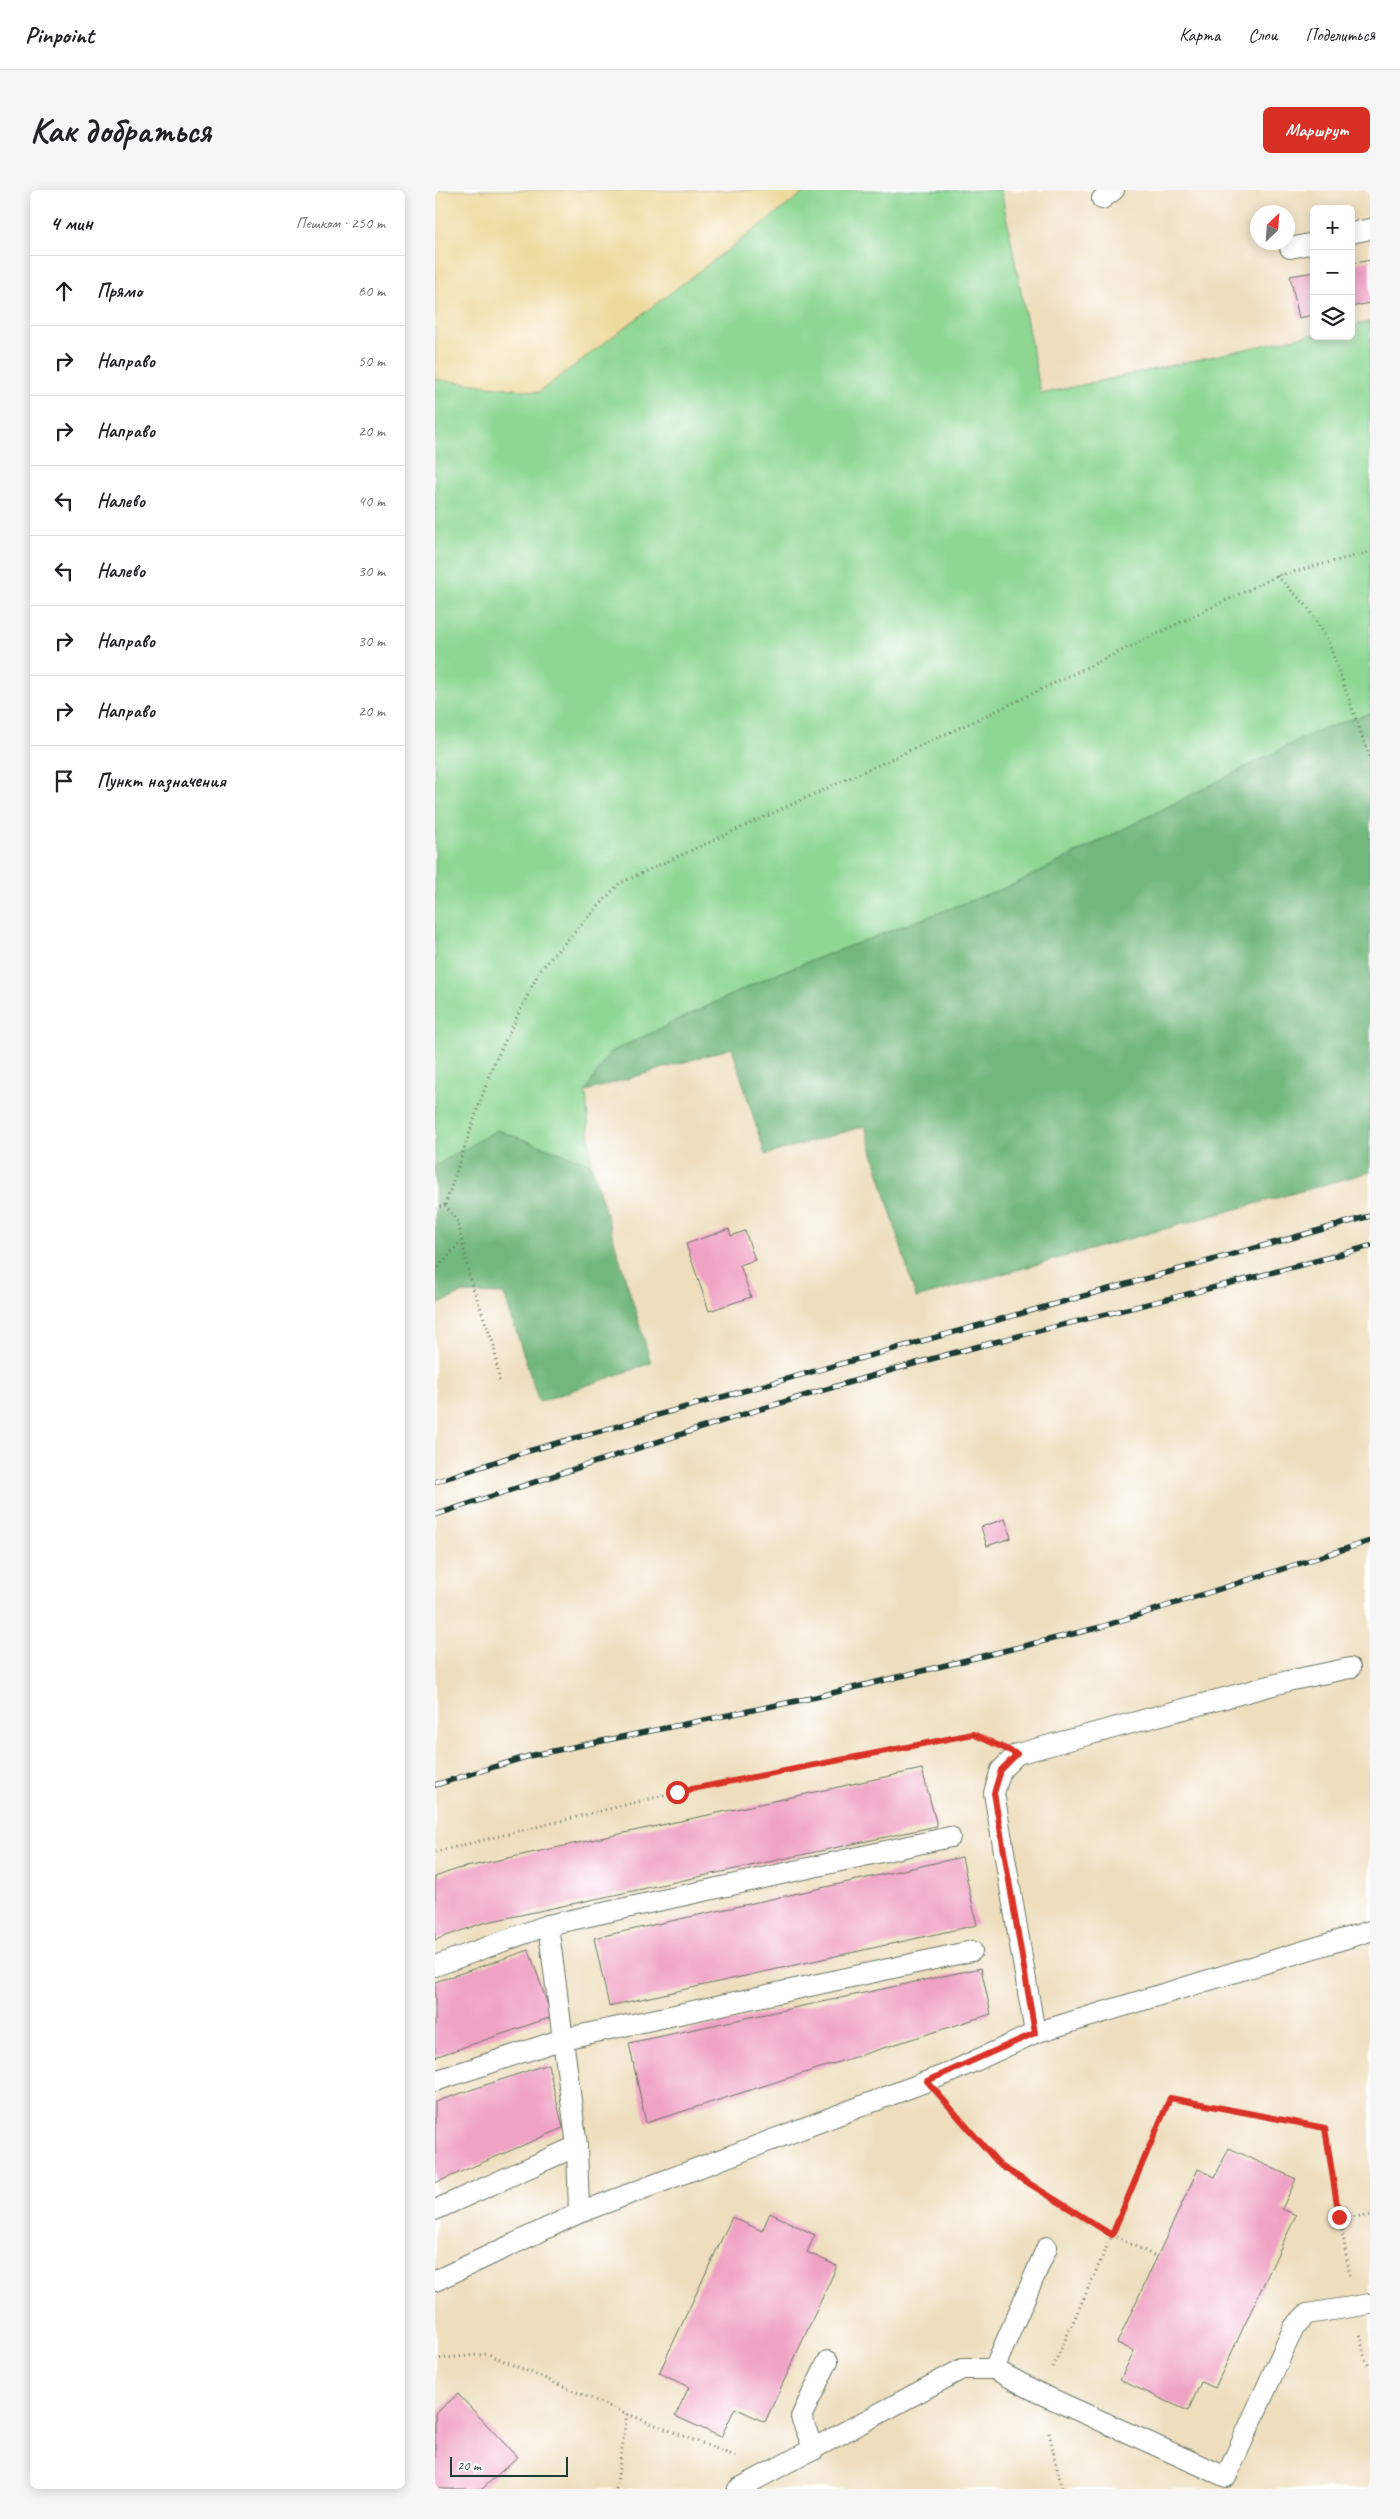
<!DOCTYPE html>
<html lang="ru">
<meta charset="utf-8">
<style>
body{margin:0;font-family:Caveat,sans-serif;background:#f6f6f6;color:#202124}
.controls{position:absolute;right:15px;top:15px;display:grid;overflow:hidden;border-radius:8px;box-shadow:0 2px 12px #0003}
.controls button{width:45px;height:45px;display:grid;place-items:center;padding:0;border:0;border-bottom:1px solid #e0e0e0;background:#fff;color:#202124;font:25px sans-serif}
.compass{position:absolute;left:815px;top:15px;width:45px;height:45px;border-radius:50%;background:#fff;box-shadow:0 2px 12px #0003;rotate:25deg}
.scale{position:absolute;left:15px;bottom:12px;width:118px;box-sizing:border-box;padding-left:5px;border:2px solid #1f3d34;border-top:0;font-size:14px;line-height:18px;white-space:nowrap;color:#1f3d34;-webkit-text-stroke:4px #fff;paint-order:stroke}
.stop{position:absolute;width:15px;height:15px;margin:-11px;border:4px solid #d93025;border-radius:50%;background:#fff}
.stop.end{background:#d93025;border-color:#fff;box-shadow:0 1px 5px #0008}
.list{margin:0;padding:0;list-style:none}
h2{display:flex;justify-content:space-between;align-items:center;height:65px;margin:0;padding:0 20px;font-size:21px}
h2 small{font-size:16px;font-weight:400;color:#757577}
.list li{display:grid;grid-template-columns:32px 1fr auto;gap:15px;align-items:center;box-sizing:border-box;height:70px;padding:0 20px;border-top:1px solid #e0e0e0}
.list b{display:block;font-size:19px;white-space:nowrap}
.list em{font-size:16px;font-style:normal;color:#757577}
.icon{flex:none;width:28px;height:28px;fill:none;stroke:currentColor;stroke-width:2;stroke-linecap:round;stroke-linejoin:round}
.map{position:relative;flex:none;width:935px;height:2299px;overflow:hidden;border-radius:8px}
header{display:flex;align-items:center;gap:30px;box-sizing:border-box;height:70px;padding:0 25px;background:#fff;border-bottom:1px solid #e0e0e0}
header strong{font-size:24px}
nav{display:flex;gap:28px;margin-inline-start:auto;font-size:18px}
.intro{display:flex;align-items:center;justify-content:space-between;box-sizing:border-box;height:120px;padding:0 30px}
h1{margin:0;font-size:35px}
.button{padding:12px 22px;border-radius:8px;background:#d93025;color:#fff;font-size:18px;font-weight:700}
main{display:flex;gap:30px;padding:0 30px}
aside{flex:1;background:#fff;border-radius:8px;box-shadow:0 2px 12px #0003}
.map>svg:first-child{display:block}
.green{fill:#8dd793;stroke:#568a64}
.forest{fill:#72b87d;stroke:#487a58}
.sand{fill:#eeda9e;stroke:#868c69}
.building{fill:#f0a2c5}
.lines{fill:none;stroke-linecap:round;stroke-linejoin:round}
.service-casing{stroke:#677564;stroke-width:22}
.path{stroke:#677564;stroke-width:3;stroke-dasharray:1 4;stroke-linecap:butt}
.service{stroke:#fff;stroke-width:20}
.rail-casing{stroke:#1f3d34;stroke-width:5.5}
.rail{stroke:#fff;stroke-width:4;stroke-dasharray:11;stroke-linecap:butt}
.route{stroke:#d93025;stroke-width:6}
</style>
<header>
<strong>Pinpoint</strong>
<nav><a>Карта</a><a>Слои</a><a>Поделиться</a></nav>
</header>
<div class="intro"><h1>Как добраться</h1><a class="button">Маршрут</a></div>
<main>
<aside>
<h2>4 мин<small>Пешком · 250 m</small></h2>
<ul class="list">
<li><svg class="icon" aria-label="ahead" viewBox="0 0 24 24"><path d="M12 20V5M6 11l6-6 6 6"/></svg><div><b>Прямо</b></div><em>60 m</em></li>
<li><svg class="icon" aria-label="right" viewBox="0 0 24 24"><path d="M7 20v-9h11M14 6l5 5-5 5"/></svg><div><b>Направо</b></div><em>50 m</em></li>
<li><svg class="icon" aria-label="right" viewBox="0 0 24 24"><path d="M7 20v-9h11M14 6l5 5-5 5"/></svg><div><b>Направо</b></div><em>20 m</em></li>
<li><svg class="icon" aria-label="left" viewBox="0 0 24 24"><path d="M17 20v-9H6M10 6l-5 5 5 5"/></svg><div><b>Налево</b></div><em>40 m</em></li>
<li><svg class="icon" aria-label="left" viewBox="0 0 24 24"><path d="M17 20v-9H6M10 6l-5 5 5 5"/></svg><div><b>Налево</b></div><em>30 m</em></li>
<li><svg class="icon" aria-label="right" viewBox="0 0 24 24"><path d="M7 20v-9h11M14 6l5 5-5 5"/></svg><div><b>Направо</b></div><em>30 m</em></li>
<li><svg class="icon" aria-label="right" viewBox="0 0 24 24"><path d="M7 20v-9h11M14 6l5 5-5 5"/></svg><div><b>Направо</b></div><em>20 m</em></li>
<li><svg class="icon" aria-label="arrive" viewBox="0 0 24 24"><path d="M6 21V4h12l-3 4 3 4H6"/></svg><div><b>Пункт назначения</b></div></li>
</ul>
</aside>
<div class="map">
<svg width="935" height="2299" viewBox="0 0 935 2299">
<rect width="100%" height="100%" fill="#fff"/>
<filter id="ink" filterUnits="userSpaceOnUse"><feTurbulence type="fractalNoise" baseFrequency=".02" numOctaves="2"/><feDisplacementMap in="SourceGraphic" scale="10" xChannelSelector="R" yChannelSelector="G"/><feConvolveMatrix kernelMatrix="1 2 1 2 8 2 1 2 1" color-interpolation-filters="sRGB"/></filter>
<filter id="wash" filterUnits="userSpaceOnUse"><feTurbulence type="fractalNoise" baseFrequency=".0096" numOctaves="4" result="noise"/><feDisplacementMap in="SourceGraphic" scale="20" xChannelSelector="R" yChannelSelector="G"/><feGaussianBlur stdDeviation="1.12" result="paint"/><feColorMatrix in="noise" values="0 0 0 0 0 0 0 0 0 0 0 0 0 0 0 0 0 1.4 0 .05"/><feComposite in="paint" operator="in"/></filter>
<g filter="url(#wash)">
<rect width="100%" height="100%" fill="#eedebe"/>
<polygon class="green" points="372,0 566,0 606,204 879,144 879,146 916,146 916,136 935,132 935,523 880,542 580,694 338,785 174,863 151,901 156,974 62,940 0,976 0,189 104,202"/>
<g class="forest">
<polygon points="935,523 935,982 481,1108 430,936 330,965 297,858 151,901 174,863 338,785 580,694 880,542"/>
<polygon points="62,940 156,974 216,1173 104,1212 69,1104 27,1103 0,1116 0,976"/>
</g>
<polygon class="sand" points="0,0 372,0 104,202 0,189"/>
<g id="blocks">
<g class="building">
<polygon points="935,70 935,113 916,117 916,74"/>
<polygon points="879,82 879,125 864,128 855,86"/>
<polygon points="294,1039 296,1046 310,1041 320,1070 305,1075 316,1107 274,1121 251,1054"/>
<polygon points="570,1329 576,1348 552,1356 546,1337"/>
<polygon points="487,1579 502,1636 48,1733 0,1750 0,1687 22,1679"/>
<polygon points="527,1667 542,1735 174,1816 159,1748"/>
<polygon points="94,1760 117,1827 0,1867 0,1792"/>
<polygon points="546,1778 556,1824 211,1933 194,1853"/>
<polygon points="113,1874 128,1938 0,1993 0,1912"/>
<polygon points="794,1958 861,1989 847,2019 861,2025 780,2198 766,2192 753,2221 685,2190 699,2161 682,2153 763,1979 780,1987"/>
<polygon points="335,2023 380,2045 372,2062 402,2076 330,2232 300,2218 286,2247 240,2226 254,2197 224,2183 297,2027 327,2041"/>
<polygon points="23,2204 82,2267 47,2299 0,2299 0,2224"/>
</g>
</g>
</g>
<g filter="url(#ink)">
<use href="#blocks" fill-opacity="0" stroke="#677564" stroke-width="1"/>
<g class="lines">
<g class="service-casing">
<g id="service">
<polyline points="667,9 679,0"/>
<polyline points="916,43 935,39"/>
<polyline points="855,58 879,53"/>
<polyline points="0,1776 113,1735 515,1647"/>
<polyline points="600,1843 559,1603 566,1580 582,1564 853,1491 915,1478"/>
<polyline points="0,1891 128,1849 537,1761"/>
<polyline points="142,1956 144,2023"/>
<polyline points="0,2020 142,1956 113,1735"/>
<polyline points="0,2091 144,2023 514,1883 600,1843 935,1741"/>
<polyline points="559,2179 612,2057"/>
<polyline points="379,2260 366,2227 393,2171"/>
<polyline points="303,2299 527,2179 559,2179 606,2204 791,2287 859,2137 872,2124 935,2114"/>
</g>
</g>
<g class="path">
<polyline points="842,386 872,416 893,451 935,568"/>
<polyline points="10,1015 56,880 105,780 185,693 561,521 842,386 935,362"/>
<polyline points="10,1015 23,1032 35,1089 59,1156 65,1195"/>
<polyline points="0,1018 10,1015"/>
<polyline points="0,1081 28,1049"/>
<polyline points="0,1662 242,1602 538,1544 553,1551"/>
<polyline points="513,1916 566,1976 677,2045 735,1908 890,1939 915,2087"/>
<polyline points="904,2027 935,2026"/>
<polyline points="925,2145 930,2169 935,2178"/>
<polyline points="0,2169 53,2164 192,2224 300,2266"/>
<polyline points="618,2177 677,2045 722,2067"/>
<polyline points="614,2243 627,2299"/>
<polyline points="181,2299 192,2224"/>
</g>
<use href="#service" class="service"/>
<g class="rail-casing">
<g id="rail">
<polyline points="0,1292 90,1262 935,1026"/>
<path d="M0 1325C178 1266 356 1206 537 1158 669 1123 803 1094 935 1056"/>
<polyline points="0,1595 94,1566 381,1507 666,1437 935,1351"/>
</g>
</g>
<use href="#rail" class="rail"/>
</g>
</g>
<g class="lines" filter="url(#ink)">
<polyline class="route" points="242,1602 538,1544 582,1564 566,1580 559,1603 600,1843 492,1891 566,1976 677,2045 735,1908 890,1938 904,2027"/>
</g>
</svg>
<div class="controls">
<button>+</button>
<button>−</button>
<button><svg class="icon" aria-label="layers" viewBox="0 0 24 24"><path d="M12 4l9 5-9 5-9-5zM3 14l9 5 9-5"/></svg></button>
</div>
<svg class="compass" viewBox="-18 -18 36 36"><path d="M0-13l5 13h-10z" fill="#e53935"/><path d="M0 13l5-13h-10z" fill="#757577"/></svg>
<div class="scale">20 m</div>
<div class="stop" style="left:242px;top:1602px"></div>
<div class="stop end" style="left:904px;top:2027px"></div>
</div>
</main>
